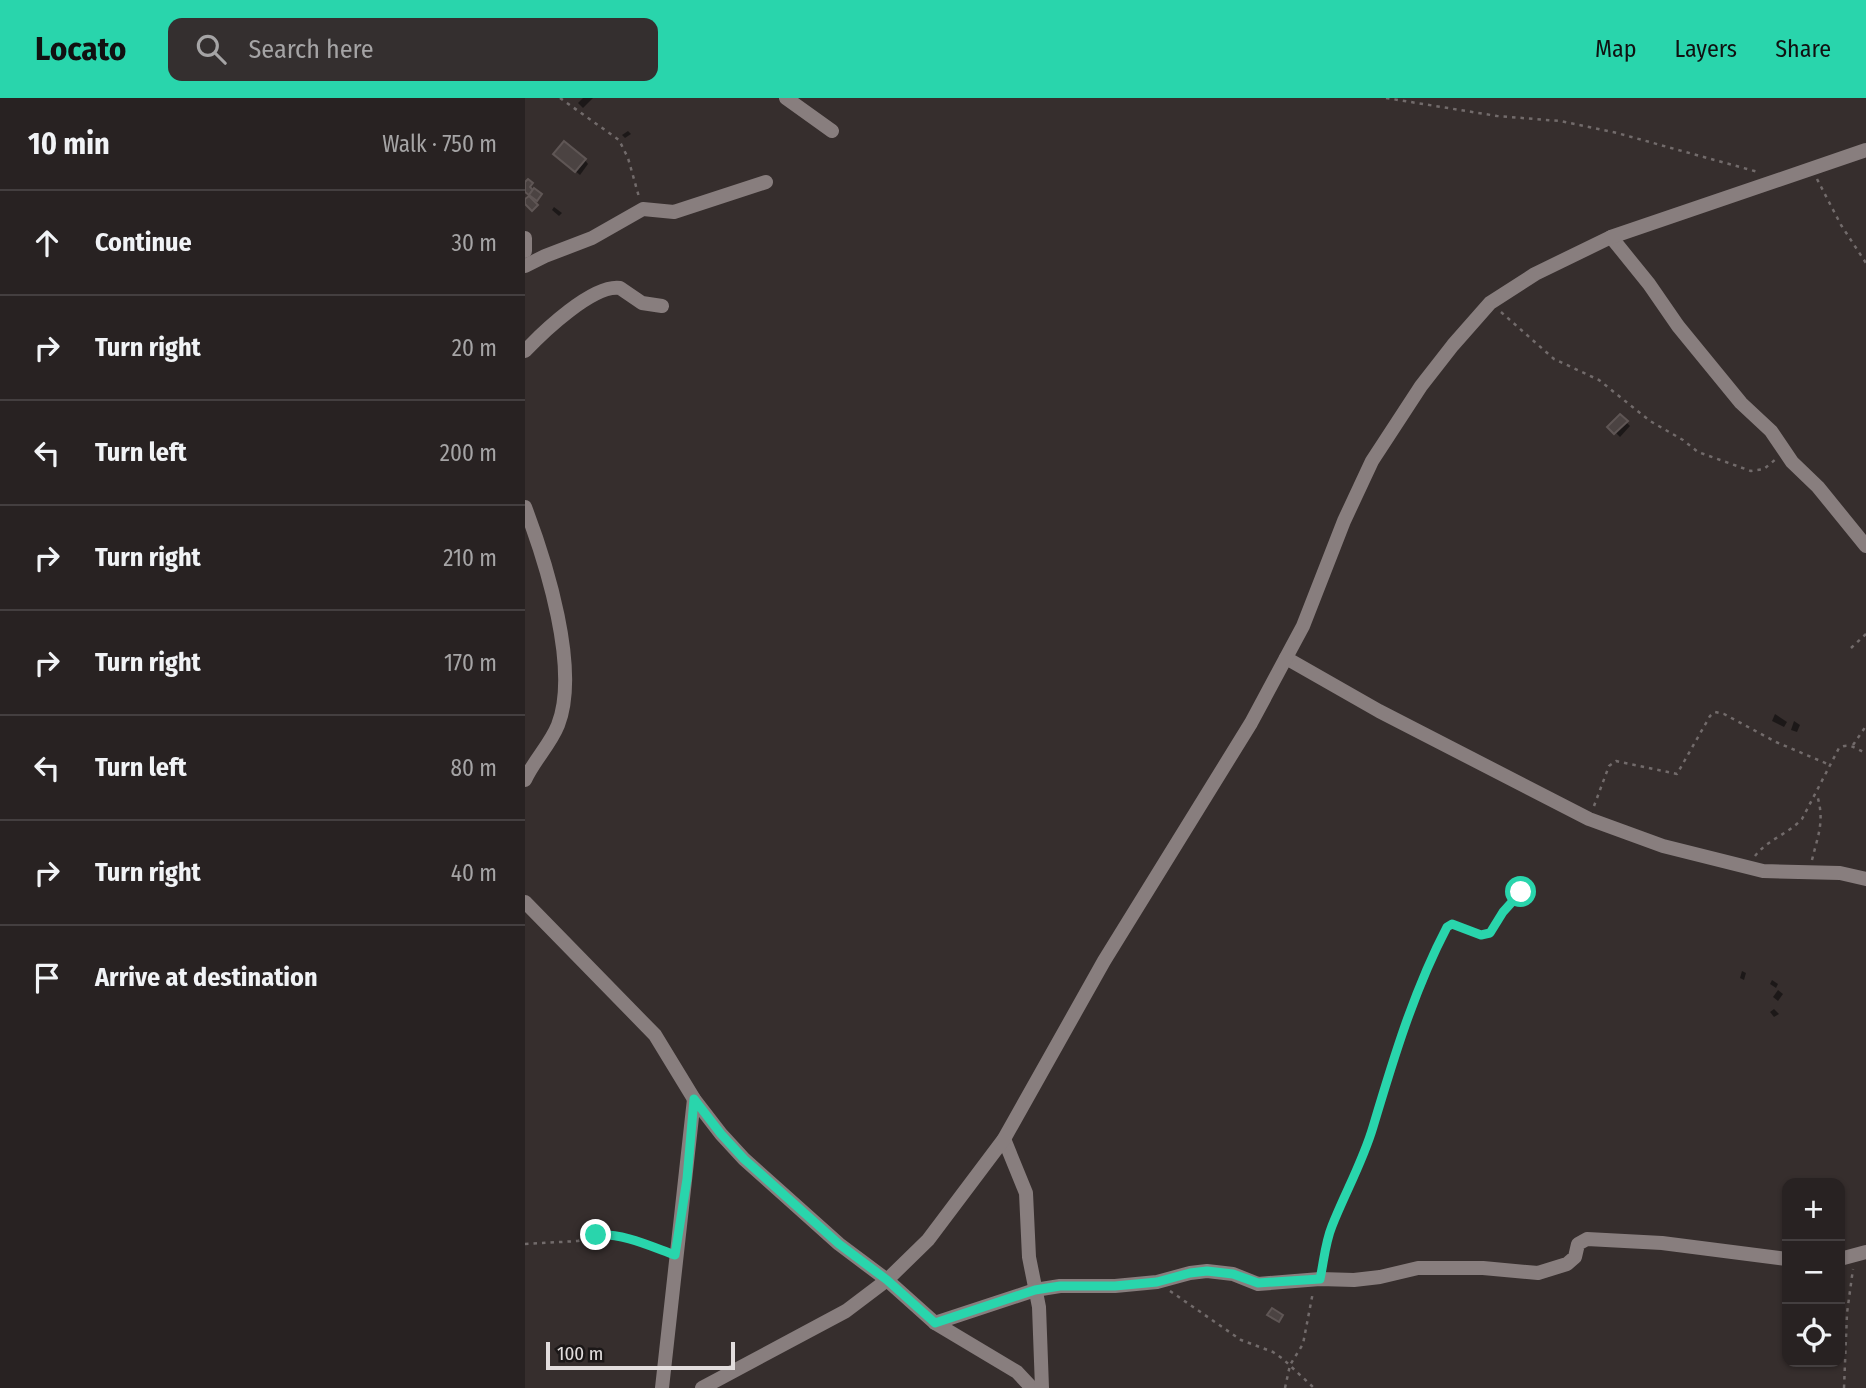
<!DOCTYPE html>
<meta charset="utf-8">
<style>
body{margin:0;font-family:"Fira Sans Condensed",sans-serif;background:#342f2f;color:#f1f3f6}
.controls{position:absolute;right:21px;bottom:21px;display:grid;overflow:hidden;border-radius:14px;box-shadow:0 2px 5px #0004}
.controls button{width:63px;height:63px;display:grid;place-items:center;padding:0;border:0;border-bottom:2px solid #443f40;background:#282222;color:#f1f3f6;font:35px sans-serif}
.scale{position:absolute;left:21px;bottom:18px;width:189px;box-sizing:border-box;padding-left:7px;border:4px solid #e2dddd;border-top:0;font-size:19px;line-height:24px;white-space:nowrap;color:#e2dddd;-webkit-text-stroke:5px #1b1717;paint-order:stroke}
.stop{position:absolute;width:21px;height:21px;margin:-16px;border:5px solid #29d5ac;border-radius:50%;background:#fff}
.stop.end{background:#29d5ac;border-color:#fff;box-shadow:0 2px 7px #0008}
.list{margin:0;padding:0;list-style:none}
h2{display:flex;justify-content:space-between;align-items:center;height:91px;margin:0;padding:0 28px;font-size:30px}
h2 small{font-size:23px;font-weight:400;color:#a5a4a5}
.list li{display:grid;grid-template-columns:46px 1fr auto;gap:21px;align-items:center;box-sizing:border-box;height:105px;padding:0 28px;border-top:2px solid #443f40}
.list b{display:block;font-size:26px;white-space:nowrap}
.list em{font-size:23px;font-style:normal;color:#a5a4a5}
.icon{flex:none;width:38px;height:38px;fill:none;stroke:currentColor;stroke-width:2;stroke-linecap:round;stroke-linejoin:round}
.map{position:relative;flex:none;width:1341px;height:1290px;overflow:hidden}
header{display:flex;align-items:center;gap:42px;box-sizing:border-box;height:98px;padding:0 35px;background:#29d5ac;color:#111}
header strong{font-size:33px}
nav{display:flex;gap:38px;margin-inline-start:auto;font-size:24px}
.search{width:490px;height:63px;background:#342f2f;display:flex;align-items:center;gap:18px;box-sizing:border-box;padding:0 24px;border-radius:14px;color:#a5a4a5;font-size:26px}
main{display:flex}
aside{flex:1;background:#282222}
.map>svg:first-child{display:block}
.shadow{fill:#0007}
.building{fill:#4b4342;stroke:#5f5655;stroke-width:2}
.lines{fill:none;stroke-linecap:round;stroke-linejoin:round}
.path{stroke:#726b6b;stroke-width:2.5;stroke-dasharray:3.5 5;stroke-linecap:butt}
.minor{stroke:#887e7e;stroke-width:14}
.route{stroke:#29d5ac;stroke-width:9}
</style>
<header>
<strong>Locato</strong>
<div class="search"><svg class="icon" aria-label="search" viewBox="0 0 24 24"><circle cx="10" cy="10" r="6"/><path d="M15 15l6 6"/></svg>Search here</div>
<nav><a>Map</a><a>Layers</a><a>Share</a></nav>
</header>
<main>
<aside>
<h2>10 min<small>Walk · 750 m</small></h2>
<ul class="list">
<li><svg class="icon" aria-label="ahead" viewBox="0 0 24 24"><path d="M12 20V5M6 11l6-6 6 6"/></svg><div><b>Continue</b></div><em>30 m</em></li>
<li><svg class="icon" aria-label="right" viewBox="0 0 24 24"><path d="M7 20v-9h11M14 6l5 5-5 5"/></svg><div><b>Turn right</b></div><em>20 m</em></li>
<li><svg class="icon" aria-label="left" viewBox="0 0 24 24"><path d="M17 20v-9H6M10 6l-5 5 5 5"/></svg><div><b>Turn left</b></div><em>200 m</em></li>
<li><svg class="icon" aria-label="right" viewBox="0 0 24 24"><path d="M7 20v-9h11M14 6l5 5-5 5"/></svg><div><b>Turn right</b></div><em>210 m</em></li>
<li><svg class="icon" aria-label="right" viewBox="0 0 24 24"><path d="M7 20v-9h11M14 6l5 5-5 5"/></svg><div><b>Turn right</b></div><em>170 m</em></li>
<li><svg class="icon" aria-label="left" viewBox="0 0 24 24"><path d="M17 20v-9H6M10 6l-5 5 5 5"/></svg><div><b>Turn left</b></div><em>80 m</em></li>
<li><svg class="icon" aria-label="right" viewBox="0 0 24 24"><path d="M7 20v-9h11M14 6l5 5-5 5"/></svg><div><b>Turn right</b></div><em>40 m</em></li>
<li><svg class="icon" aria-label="arrive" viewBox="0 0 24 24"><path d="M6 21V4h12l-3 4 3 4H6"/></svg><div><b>Arrive at destination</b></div></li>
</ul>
</aside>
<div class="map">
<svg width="1341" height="1290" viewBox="0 0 1341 1290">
<rect width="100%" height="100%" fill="#362e2d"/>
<g class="shadow">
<polygon points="58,0 68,0 58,10 53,5"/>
<polygon points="103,33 106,36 100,40 97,37"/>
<polygon points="35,60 60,62 63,66 55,77"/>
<polygon points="29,109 37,115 34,118 27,112"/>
<polygon points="1095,318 1105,328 1095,339 1085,329"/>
<polygon points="1250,616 1262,624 1259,629 1247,623"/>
<polygon points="1269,623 1275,627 1272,634 1266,632"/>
<polygon points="1217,873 1221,875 1219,882 1215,880"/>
<polygon points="1247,882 1253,886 1251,890 1245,886"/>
<polygon points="1253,892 1258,896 1253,903 1248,899"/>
<polygon points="1249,911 1254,916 1249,919 1245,914"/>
</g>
<g class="building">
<polygon points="39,43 61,61 50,74 28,56"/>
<polygon points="3,81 8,85 5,89 8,92 4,97 0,94 0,84"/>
<polygon points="9,90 17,96 12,103 4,97"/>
<polygon points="4,98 13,107 7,113 0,106 0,101"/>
<polygon points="1095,316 1103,323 1089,336 1082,329"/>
<polygon points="747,1210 758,1217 754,1224 742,1217"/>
</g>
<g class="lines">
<g class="path">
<polyline points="35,0 94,42 103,60 114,99"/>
<polyline points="861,0 972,18 1035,23 1092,35 1233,74"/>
<polyline points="1292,81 1316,127 1341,165"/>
<polyline points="976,214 1029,261 1074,282 1125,323 1158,342 1173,354 1226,373 1239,371 1251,361"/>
<polyline points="1326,550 1341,536"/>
<polyline points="1328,647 1341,628"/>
<polyline points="1069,708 1084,668 1091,663 1152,676 1185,618 1190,614 1199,616 1251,644 1305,667"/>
<path d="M1230 758C1242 742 1263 736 1277 721L1314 650C1325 644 1330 651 1341 655"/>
<path d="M1287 762C1293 737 1300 723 1292 697"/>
<polyline points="0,1146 53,1143 71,1137 83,1136 140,1153"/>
<path d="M797 1168C805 1121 830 1079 847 1033 851 1022 852 1009 856 997 879 942 894 883 922 829L927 826 961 838 965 835C977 817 985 799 1007 790"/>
<polyline points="645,1193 716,1242 748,1254 758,1261 789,1290"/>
<polyline points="760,1290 765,1267 778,1246 788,1194"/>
<polyline points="1319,1290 1322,1215 1328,1171"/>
</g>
<g class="minor">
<polyline points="261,0 307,33"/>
<polyline points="1086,139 1124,186 1153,228 1216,305 1246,333 1267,364 1293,389 1341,448"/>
<polyline points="0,140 0,153"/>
<polyline points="0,168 20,158 67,140 118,111 149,114 241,84"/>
<path d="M0 253C18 234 68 186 95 190L117 205 137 208"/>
<path d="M0 409C21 464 55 571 33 627 25 647 9 662 0 682"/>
<polyline points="761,560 854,613 1064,721 1138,748 1238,773 1315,775 1341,781"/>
<polyline points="0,804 130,937 169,1001 196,1036 219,1061 314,1146 362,1182 410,1225 492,1274 507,1290"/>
<polyline points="479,1041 501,1095 504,1159 514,1209 517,1290"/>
<polyline points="1315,1161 1341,1154"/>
<polyline points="410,1225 510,1192 535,1188 590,1188 632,1184 665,1175 682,1173 708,1176 733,1186 795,1181 829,1182 855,1179 893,1170 958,1170 1013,1175 1042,1166 1050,1159 1053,1146 1062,1141 1137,1145 1262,1161"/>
<polyline points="137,1290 169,1001"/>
<polyline points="177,1290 321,1213 362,1182 403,1142 479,1041 579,863 726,625 778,528 819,423 847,363 896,288 928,247 965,205 1010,176 1086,139 1341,52"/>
</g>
</g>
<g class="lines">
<path class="route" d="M71 1137C98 1135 125 1148 150 1157L162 1081 169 1001 196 1036 219 1061 314 1146 362 1182 410 1225 510 1192 535 1188H590L632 1184 665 1175 682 1173 708 1176 733 1185 795 1181C799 1163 800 1145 807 1128 820 1095 838 1063 848 1029 868 962 889 892 922 829L927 826 956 837 965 835 978 814 996 794"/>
</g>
</svg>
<div class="controls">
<button>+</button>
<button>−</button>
<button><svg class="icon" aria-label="locate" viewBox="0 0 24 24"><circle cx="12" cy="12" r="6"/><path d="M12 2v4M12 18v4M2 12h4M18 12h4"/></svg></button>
</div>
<div class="scale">100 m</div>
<div class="stop" style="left:996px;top:794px"></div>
<div class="stop end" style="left:71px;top:1137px"></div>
</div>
</main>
